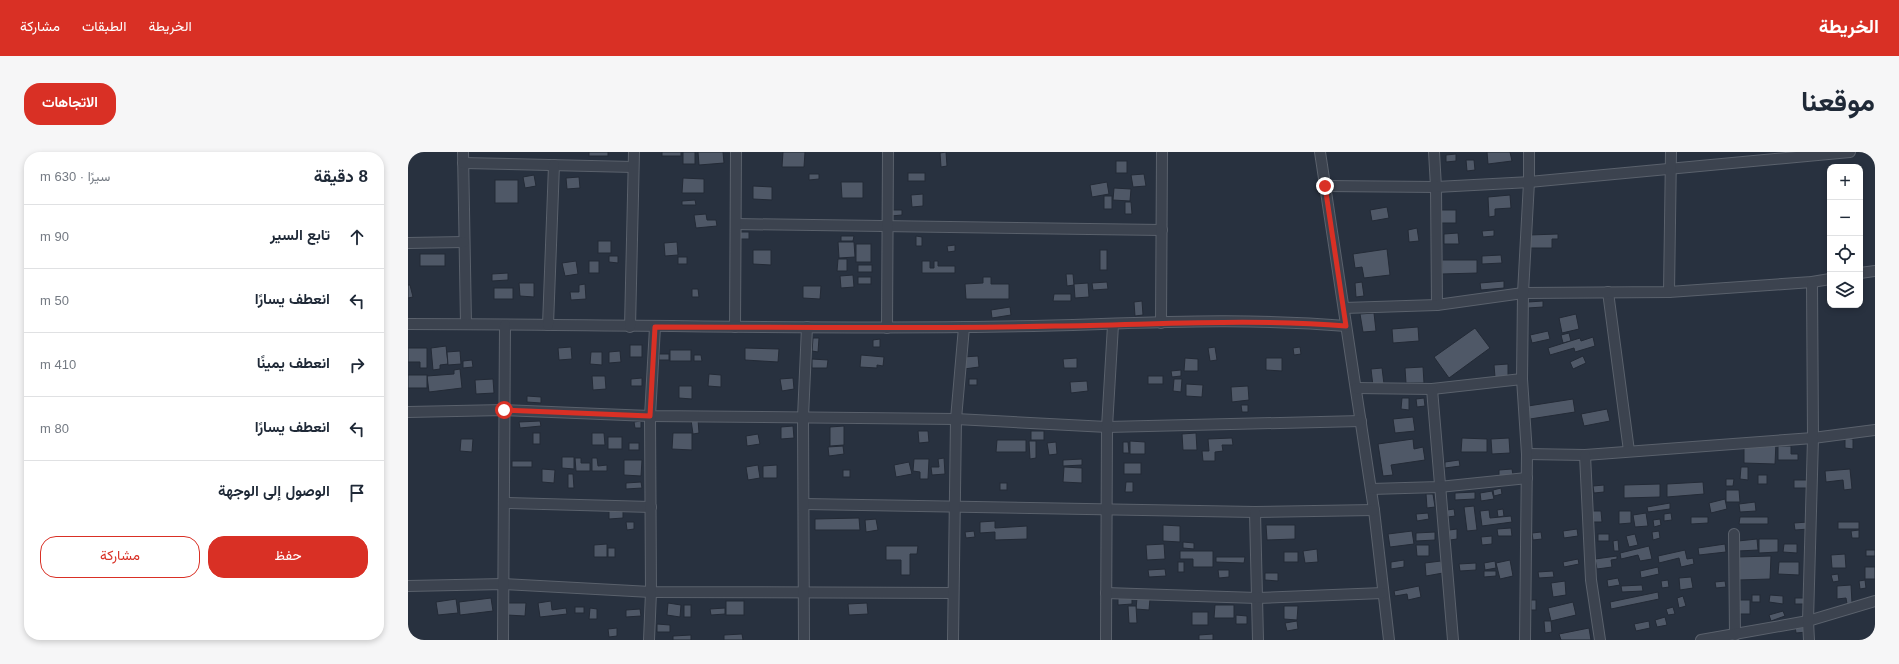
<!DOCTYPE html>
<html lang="ar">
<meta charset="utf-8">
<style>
body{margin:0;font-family:Arial,Vazirmatn,sans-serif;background:#f6f6f7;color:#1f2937;direction:rtl}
.controls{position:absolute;right:12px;top:12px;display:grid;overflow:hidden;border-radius:8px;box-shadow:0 2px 6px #0003}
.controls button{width:36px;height:36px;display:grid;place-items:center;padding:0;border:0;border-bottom:1px solid #e0e1e3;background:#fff;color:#1f2937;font:20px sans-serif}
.stop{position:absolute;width:12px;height:12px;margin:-9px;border:3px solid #d93025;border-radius:50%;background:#fff}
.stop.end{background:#d93025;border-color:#fff;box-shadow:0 1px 4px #0008}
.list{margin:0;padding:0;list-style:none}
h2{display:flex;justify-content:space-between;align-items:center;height:52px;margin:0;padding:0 16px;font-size:17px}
h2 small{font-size:13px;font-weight:400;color:#747a83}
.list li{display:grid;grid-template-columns:26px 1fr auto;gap:12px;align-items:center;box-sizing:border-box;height:64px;padding:0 16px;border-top:1px solid #e0e1e3}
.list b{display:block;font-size:15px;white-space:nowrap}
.list em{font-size:13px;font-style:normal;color:#747a83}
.actions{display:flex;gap:8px;padding:12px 16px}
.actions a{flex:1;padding:9px 0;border:1px solid #d93025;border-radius:16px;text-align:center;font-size:14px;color:#d93025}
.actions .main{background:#d93025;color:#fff}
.icon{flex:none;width:22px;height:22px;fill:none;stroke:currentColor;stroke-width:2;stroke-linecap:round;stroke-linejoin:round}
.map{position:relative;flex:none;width:1467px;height:488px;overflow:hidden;direction:ltr;border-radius:16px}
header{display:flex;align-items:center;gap:24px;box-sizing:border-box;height:56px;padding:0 20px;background:#d93025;color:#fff}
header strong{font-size:19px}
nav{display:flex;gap:22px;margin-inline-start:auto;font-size:14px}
.intro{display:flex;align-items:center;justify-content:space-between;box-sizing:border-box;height:96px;padding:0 24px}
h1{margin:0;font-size:28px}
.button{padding:10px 18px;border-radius:16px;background:#d93025;color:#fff;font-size:14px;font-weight:700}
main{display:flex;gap:24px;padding:0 24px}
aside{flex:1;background:#fff;border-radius:16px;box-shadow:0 2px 6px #0003}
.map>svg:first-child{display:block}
.building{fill:#4f5867;stroke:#232a36}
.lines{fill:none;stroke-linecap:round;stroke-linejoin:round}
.minor-casing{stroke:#5a616c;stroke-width:12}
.minor{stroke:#3c434f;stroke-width:10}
.route{stroke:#d93025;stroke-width:5}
</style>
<header>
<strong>الخريطة</strong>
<nav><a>الخريطة</a><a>الطبقات</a><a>مشاركة</a></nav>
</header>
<div class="intro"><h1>موقعنا</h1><a class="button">الاتجاهات</a></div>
<main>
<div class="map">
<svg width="1467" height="488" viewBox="0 0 1467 488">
<rect width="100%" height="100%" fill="#28313f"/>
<g class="building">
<rect x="181" y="0" width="19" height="4"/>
<rect x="254" y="0" width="19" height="4"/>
<rect x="275" y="0" width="12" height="12"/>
<polygon points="290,0 315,0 316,11 291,13"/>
<polygon points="375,0 397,0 396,15 374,15"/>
<polygon points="538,0 539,14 533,15 532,1"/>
<polygon points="1079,0 1102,0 1104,9 1080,12"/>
<polygon points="1048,2 1048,9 1038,10 1038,3"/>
<polygon points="1058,8 1066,8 1067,18 1059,19"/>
<rect x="708" y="9" width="11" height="12"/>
<rect x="500" y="21" width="17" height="8"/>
<polygon points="401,22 411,22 411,27 401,28"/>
<polygon points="736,22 738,34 725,35 723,23"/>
<polygon points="126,23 128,34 117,36 115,25"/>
<polygon points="171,25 172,36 159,37 158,26"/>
<polygon points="275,26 296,27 296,41 274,41"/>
<rect x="87" y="28" width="23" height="23"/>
<polygon points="433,30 455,30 455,46 434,46"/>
<polygon points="699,30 701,42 684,45 682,33"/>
<polygon points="345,34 364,35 364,48 345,47"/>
<polygon points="706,36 723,37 722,49 705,48"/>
<polygon points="515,42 515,54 504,55 503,43"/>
<polygon points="1102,43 1103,56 1087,57 1087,64 1081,65 1080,45"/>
<rect x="696" y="44" width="8" height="13"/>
<polygon points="287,48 288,53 274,53 274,49"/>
<polygon points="717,50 723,50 724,62 717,62"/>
<polygon points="979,55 981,66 964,69 962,58"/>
<polygon points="483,58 494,58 494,63 483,64"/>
<rect x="1030" y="58" width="18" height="13"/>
<polygon points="298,62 299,68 308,68 309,74 288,76 286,63"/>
<polygon points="1009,76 1011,89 1001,90 1000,78"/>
<polygon points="1086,78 1086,84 1075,85 1074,79"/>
<rect x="329" y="80" width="12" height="7"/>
<polygon points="1050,81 1051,92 1036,92 1036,82"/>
<polygon points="1150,82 1150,87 1144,87 1144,96 1122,96 1121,83"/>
<polygon points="433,84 446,84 445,89 433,89"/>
<polygon points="508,84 514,85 514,94 508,94"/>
<rect x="190" y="89" width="13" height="12"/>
<polygon points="269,90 270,103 257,104 256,91"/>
<polygon points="430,90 446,90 447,105 431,106"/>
<rect x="448" y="92" width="15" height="18"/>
<polygon points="547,93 547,99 540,100 539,94"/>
<polygon points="979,97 982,123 956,126 954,115 947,116 945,102"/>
<polygon points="345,98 363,98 363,113 345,112"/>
<rect x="692" y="98" width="7" height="20"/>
<rect x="12" y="102" width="25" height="12"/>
<polygon points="1093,103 1094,111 1074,112 1074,104"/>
<polygon points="201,104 210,104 210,111 201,110"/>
<rect x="270" y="105" width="9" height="7"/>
<polygon points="430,107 439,107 439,119 429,119"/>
<polygon points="1034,108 1069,108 1069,121 1034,122"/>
<polygon points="168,109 170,122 157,124 154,111"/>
<rect x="181" y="109" width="10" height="12"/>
<polygon points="514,109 522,109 522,116 526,116 526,109 530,109 530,114 547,114 547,121 514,121"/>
<rect x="450" y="113" width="14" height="7"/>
<polygon points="100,121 100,128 84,129 84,122"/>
<polygon points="658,122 665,122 666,133 659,134"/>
<polygon points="445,123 446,135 433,136 432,124"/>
<rect x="450" y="125" width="13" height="7"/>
<polygon points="575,125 583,125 583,132 601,132 601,147 558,147 557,132 575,131"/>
<polygon points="1096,129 1096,136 1073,138 1072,131"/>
<polygon points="699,130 700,137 685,138 684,131"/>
<polygon points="954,130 956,144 948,145 947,131"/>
<polygon points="111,131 126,131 126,145 112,144"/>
<polygon points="680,131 681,145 667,146 666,132"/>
<polygon points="177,132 178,147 163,148 162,140 171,140 171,133"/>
<polygon points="0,133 2,133 5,145 0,146"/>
<polygon points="395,134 413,134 412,147 395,146"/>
<rect x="86" y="136" width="19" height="11"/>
<polygon points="284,137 290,137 291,145 284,145"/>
<polygon points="646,142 663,142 663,149 645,149"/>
<polygon points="734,149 735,163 727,164 726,150"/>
<polygon points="1135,149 1135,155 1120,156 1120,150"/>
<polygon points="602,155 603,163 584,166 583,158"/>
<polygon points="966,161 968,179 955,180 952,162"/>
<polygon points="1168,162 1171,177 1154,181 1151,166"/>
<polygon points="1010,175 1011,189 985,191 984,177"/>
<polygon points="1067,176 1082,196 1041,226 1026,205"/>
<polygon points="1140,179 1142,187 1124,191 1122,183"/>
<polygon points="1161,181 1163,189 1155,191 1153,183"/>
<polygon points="1185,185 1187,194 1167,200 1166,196 1142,203 1140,196 1172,186 1173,189"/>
<polygon points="405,186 411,186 410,200 404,199"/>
<polygon points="472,187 472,195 465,195 465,188"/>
<rect x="222" y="193" width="12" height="12"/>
<polygon points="38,194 40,212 32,213 32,217 25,218 23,196"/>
<polygon points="163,195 164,207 151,208 150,196"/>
<polygon points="807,195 809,208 802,209 800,196"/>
<polygon points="892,195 893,202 886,203 885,196"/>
<polygon points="0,196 19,196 19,216 12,216 12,210 0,210"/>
<polygon points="337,196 371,197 370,210 337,208"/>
<rect x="262" y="198" width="21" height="11"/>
<polygon points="52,199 53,212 40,213 39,200"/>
<polygon points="212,199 213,210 201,211 201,200"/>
<polygon points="183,200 194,200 194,213 182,212"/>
<rect x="251" y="202" width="10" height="6"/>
<polygon points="286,203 293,203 294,209 286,209"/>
<polygon points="453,203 476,205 475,214 469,213 469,216 452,215"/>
<polygon points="570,204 571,215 556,217 555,205"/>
<polygon points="1175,204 1178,211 1165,217 1162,210"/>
<polygon points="669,206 669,216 656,216 655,207"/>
<polygon points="777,206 790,207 790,219 776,219"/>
<polygon points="858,206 874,206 874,219 858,218"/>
<polygon points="404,207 420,208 419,216 404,216"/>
<polygon points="64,208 65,215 55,216 55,209"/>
<polygon points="1100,212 1100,224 1087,225 1086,213"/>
<polygon points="1015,215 1016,231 998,231 997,216"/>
<polygon points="974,216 976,232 965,234 963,217"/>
<polygon points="52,217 54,236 21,240 19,224 46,222 46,218"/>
<polygon points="773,218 773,224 764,225 763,219"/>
<polygon points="301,222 313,223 313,235 300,234"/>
<rect x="0" y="223" width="19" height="13"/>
<polygon points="184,224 197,224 198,237 185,238"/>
<rect x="740" y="224" width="15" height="8"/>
<polygon points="234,226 234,234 223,234 223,227"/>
<polygon points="385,226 386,237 374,239 372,227"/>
<polygon points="85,227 86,241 68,242 67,228"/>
<rect x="561" y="227" width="8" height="6"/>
<polygon points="766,227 774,227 773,240 765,239"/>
<polygon points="679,229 680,239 663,241 662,230"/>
<polygon points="778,232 795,233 794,245 778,244"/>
<polygon points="271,234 284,234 284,247 271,246"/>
<polygon points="840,234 841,248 824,250 823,235"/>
<polygon points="119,244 133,245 133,251 119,250"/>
<polygon points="994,246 1001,246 1001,258 993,257"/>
<polygon points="1016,246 1017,254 1009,255 1008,247"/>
<polygon points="1165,247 1167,260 1122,267 1120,254"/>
<polygon points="833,253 840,253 840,260 834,260"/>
<polygon points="1199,257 1202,269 1176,274 1173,262"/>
<polygon points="1005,265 1007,279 987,281 985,267"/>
<polygon points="290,267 291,281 285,282 283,268"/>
<polygon points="132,269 133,274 112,276 111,270"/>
<polygon points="233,269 233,276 227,276 226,270"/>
<polygon points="385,274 386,286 373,287 373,275"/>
<polygon points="436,274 436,293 422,294 422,275"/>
<polygon points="510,279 520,279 521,290 511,291"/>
<rect x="623" y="279" width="13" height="9"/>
<rect x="125" y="281" width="7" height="11"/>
<polygon points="184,281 196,281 197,293 184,293"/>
<polygon points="265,281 284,281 284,298 264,297"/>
<polygon points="788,281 789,298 775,298 774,282"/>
<polygon points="350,282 352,292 339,294 338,284"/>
<rect x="200" y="285" width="14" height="12"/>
<polygon points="824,286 825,293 814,293 815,299 807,300 807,309 795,309 794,299 801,299 800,287"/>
<polygon points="1054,286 1079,287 1079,300 1053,300"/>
<polygon points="1101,286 1102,301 1084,302 1083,287"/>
<polygon points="1437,286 1445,287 1445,297 1437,296"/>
<polygon points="53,287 65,287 64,300 52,299"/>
<polygon points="1005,287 1006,297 1015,295 1017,308 983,313 985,323 975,324 970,292"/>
<polygon points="589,288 618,288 618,300 588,300"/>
<polygon points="621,289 628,289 628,306 622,307"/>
<polygon points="722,289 737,290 737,302 722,302"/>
<polygon points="648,290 649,302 641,303 639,291"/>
<polygon points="715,290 720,290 721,301 715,301"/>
<polygon points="1368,290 1367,312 1336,311 1336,294"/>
<rect x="221" y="291" width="10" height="7"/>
<polygon points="435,294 436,302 421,304 420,295"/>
<polygon points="1370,294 1383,294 1383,302 1390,302 1390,308 1370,308"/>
<polygon points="154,305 166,305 166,317 154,316"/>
<polygon points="167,306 173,306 173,311 182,311 182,319 168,319"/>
<polygon points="184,306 189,306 190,314 199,313 199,319 184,319"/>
<polygon points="536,306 537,322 524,323 523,315 531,315 530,307"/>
<polygon points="506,307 521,307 520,327 512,327 512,320 505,319"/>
<polygon points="674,307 674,313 655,314 655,308"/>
<polygon points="216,308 234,308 233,324 216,323"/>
<polygon points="1051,308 1052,314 1037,316 1037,310"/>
<rect x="104" y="309" width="20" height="6"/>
<polygon points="501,310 504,322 488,325 486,313"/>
<rect x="716" y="311" width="17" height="11"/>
<polygon points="350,313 352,326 340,328 338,315"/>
<polygon points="369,313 369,326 355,326 355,314"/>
<polygon points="656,315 674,316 674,331 655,330"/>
<polygon points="1333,315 1340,315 1340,328 1332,327"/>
<polygon points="134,317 147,318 146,331 134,330"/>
<polygon points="1104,317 1105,323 1091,324 1091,318"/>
<polygon points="1442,317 1444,337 1436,338 1435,328 1418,330 1417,319"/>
<rect x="435" y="318" width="7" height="7"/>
<polygon points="160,322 165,322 166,336 160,336"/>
<rect x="1350" y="323" width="9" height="9"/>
<polygon points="1318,327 1326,327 1325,334 1318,334"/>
<rect x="1386" y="328" width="14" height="8"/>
<polygon points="233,330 234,336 218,337 218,331"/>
<polygon points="718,330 725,330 725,340 717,340"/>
<polygon points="1295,330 1296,342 1259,345 1259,332"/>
<rect x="592" y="331" width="7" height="7"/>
<polygon points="1252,332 1252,345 1216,346 1216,333"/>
<polygon points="1196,333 1196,340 1186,341 1185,334"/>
<polygon points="1093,336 1094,342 1086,344 1085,338"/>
<polygon points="1318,338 1331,338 1332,350 1318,350"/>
<polygon points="1084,339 1086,347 1073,349 1072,341"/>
<polygon points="1067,340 1067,347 1047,348 1047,341"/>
<polygon points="1018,342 1025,342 1027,355 1019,356"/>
<polygon points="1317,347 1319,357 1303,361 1301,351"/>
<polygon points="1347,350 1348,359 1332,360 1331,352"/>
<polygon points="1262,351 1262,357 1240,360 1239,355"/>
<polygon points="1066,354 1069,378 1059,379 1056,355"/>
<polygon points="215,357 215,366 201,367 201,358"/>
<polygon points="1046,357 1047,364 1040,365 1039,358"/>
<polygon points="1095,357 1096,364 1090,365 1089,358"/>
<polygon points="1081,358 1082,366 1103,364 1104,370 1074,374 1072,359"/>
<polygon points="1183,359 1193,359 1194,370 1183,370"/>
<polygon points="1211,359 1223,359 1223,371 1211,372"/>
<polygon points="1020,361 1021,367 1009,369 1008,362"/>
<polygon points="1238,361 1240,374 1227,375 1225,363"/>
<polygon points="1263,361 1264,368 1256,369 1256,362"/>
<polygon points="1283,365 1300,365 1300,371 1283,372"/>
<polygon points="1332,365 1360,365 1360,372 1331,372"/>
<polygon points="451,366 452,378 407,378 407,367"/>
<polygon points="468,367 470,378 458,380 457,368"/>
<polygon points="1252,367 1253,373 1246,375 1245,368"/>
<polygon points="587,369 587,376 619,374 619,387 587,388 587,380 572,381 572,370"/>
<polygon points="218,370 226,370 226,377 219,378"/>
<polygon points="1400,370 1401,377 1387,378 1386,371"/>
<rect x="1430" y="370" width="21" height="7"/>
<polygon points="755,373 772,374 772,390 755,389"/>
<polygon points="858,373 887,373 887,387 859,388"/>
<polygon points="1103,376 1104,384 1090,384 1089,377"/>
<polygon points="1049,377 1049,387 1042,388 1041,378"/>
<polygon points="1169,377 1170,384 1156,386 1155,379"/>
<polygon points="1451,378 1451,386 1444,386 1443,379"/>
<polygon points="566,379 567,385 558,386 557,380"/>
<polygon points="1004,379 1006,392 982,395 980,382"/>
<polygon points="1251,379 1252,386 1245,388 1244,380"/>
<polygon points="1027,380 1027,388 1008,389 1008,381"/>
<polygon points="1133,380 1134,387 1125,388 1124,381"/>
<rect x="1190" y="382" width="11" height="7"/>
<polygon points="1227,382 1230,393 1221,395 1218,384"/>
<polygon points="1084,384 1084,392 1074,393 1073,385"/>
<polygon points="1349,387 1350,398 1330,399 1330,389"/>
<polygon points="1351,387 1370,387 1370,400 1351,401"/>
<polygon points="1210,388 1211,399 1206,399 1205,389"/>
<polygon points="775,390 786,391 786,397 775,396"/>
<polygon points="199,392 199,405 186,405 186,393"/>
<polygon points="756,392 757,407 739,408 738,393"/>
<polygon points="1317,392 1318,400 1291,403 1290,396"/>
<polygon points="1376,392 1389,392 1389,401 1375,400"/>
<polygon points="1008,393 1021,393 1021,404 1009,404"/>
<polygon points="478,394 510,394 509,402 502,402 502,423 493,423 493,408 478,408"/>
<polygon points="1241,394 1244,407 1232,409 1230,403 1213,407 1212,401"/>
<rect x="200" y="396" width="7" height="9"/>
<polygon points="909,397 910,410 897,411 895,399"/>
<polygon points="1277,398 1279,407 1285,406 1286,412 1273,415 1271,406 1251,411 1250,404"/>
<rect x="1458" y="398" width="9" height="6"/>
<polygon points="772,399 805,399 805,415 785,415 785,407 772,407"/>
<rect x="876" y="400" width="14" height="10"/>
<polygon points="1437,402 1438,416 1424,416 1423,403"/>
<polygon points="1209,404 1209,407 1203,408 1204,415 1189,417 1187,407"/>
<polygon points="1363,404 1362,427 1330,428 1329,405"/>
<polygon points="808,405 837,405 836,411 808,410"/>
<polygon points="1170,407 1171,412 1156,415 1155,410"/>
<polygon points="996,408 996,415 983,417 983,410"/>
<polygon points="1102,408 1105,424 1092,427 1088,411"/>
<polygon points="1033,409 1035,421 1018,424 1017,411"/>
<polygon points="1087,409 1088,416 1077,418 1076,411"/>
<rect x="770" y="410" width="6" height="10"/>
<polygon points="1371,410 1391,410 1391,423 1370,422"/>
<polygon points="1068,411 1068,418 1052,419 1051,412"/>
<polygon points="1250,415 1251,422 1233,426 1232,419"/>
<rect x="1457" y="415" width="10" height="12"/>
<polygon points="757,417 758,424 741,425 740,418"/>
<polygon points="810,418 821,418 821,425 811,426"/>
<polygon points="1076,419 1088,419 1088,424 1076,425"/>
<polygon points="1145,419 1146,425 1131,426 1130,420"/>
<polygon points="857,421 870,421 870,429 857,428"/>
<polygon points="1430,422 1431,429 1425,430 1423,423"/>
<polygon points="1283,425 1285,436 1272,438 1271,426"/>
<polygon points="1210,426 1212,433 1200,435 1199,428"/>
<polygon points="1260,428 1261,435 1254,436 1253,429"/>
<polygon points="1457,428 1458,436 1452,437 1451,429"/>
<polygon points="1157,429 1158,443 1145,445 1143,431"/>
<polygon points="1317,429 1318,435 1308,436 1307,430"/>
<polygon points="1234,433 1235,439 1214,440 1213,434"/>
<polygon points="1443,433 1444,451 1439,452 1438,446 1429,447 1429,434"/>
<polygon points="1011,434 1013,445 1000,448 999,442 987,444 986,439"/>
<polygon points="1250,440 1251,447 1203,457 1202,450"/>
<rect x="1344" y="443" width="8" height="7"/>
<polygon points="1362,443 1375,444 1375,452 1361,450"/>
<polygon points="1275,444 1278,454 1271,456 1269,446"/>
<polygon points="83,446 85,459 52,463 51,450"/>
<polygon points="710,446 724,446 724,452 710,453"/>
<polygon points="729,446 742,447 741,458 728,457"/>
<rect x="1387" y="446" width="9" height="6"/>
<polygon points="48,447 50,461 30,463 28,450"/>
<rect x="1123" y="448" width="5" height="10"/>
<rect x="1329" y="448" width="13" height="14"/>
<polygon points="143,449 144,458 158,456 159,462 132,465 130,451"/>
<rect x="318" y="449" width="18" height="14"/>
<polygon points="1165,450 1168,463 1143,469 1140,456"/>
<polygon points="99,451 118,451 117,464 99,463"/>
<polygon points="260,451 273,453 272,465 259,463"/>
<polygon points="459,451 460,462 441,463 440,452"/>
<rect x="276" y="453" width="7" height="12"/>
<polygon points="807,453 826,453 826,466 806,466"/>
<polygon points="720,454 728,454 729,471 721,471"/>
<polygon points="876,454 890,454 889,468 876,467"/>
<rect x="167" y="455" width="9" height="6"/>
<polygon points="1265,455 1267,462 1260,463 1258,457"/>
<polygon points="182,456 189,457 189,467 181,467"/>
<polygon points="317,456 317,462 303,463 302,457"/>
<polygon points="232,457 233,464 218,465 218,458"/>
<polygon points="1375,459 1377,464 1363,469 1361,463"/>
<rect x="784" y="460" width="16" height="13"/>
<polygon points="828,463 839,464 839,472 828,472"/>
<polygon points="1257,465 1259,473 1249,475 1247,468"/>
<polygon points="889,469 890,477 879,479 877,471"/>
<polygon points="1136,469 1143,469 1144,480 1137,481"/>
<polygon points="1241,469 1242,476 1228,479 1226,472"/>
<polygon points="249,472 262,473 262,480 249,480"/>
<polygon points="1398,472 1399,480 1388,481 1387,474"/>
<polygon points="209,476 209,484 201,485 200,477"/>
<polygon points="1181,476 1183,488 1153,488 1151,482"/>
<polygon points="334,482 335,488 316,488 316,483"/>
<polygon points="805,482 805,488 791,488 791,483"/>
<polygon points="283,483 283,488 265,488 265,484"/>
</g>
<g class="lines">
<g class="minor-casing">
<g id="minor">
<polyline points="55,0 58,172"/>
<polyline points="912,0 966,358 981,488"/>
<polyline points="1026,0 1028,35 1029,153"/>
<polyline points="55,11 225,15"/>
<polyline points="917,34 1028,35 1121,30 1442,0"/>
<polyline points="328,72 754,78"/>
<polyline points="0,91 56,90"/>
<polyline points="1452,121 1467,119"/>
<polyline points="1200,140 1221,299"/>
<polyline points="1261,140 1263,0"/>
<polyline points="936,156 1029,153 1115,141 1261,140 1404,130 1422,127"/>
<polyline points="753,171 754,0"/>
<path d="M0 172C185 172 371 177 556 175 683 175 811 163 938 174"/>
<polyline points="140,173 146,13"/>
<polyline points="222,175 226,0"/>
<polyline points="327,175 328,0"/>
<polyline points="479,176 480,0"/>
<polyline points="948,236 1024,237 1114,227"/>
<polyline points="1024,237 1045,488"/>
<polyline points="0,260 96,258 242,264 548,267 699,275 953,269"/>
<polyline points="1119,302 1177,303 1405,286 1467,278"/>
<polyline points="1177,303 1183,428 1192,488"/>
<polyline points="963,337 1031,335 1119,326"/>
<polyline points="96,351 243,355"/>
<polyline points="397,352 847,360 966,358"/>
<polyline points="847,360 850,488"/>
<polyline points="1326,382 1327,483"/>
<polyline points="0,434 96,432 243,440 545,441"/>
<polyline points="698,441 849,446 975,441"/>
<polyline points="95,488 97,173"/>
<polyline points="241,488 243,440 242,264 247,175"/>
<polyline points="396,488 395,265 399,175"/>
<polyline points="545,488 548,267 556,175"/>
<polyline points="698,488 699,275 705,173"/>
<polyline points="1117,488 1119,302 1114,227 1115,141 1121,30 1121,0"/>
<polyline points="1293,488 1400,469 1467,449"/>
<polyline points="1401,488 1400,469 1405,286 1404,130"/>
</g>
</g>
<use href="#minor" class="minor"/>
</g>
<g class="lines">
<path class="route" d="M96 258 242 264 247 175C380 175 513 177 647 174 744 173 841 166 938 174L917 34"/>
</g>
</svg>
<div class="controls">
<button>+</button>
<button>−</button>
<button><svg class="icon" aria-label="locate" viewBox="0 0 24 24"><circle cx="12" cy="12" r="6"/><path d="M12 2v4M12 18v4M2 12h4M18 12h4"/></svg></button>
<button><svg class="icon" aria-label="layers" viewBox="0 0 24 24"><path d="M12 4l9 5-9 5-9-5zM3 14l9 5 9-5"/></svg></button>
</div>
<div class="stop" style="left:96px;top:258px"></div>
<div class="stop end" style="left:917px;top:34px"></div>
</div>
<aside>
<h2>8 دقيقة<small>سيرًا · 630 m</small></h2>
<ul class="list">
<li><svg class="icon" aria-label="ahead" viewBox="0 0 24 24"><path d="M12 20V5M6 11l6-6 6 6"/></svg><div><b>تابع السير</b></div><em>90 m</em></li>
<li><svg class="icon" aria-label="left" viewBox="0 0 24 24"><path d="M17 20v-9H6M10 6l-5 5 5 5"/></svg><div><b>انعطف يسارًا</b></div><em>50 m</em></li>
<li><svg class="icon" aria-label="right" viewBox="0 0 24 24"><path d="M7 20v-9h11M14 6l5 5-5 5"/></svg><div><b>انعطف يمينًا</b></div><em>410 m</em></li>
<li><svg class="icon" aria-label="left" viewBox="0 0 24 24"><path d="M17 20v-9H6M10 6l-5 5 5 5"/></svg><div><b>انعطف يسارًا</b></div><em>80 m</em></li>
<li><svg class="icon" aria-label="arrive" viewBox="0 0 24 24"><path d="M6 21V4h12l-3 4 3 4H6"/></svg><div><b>الوصول إلى الوجهة</b></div></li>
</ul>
<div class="actions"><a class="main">حفظ</a><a>مشاركة</a></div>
</aside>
</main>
